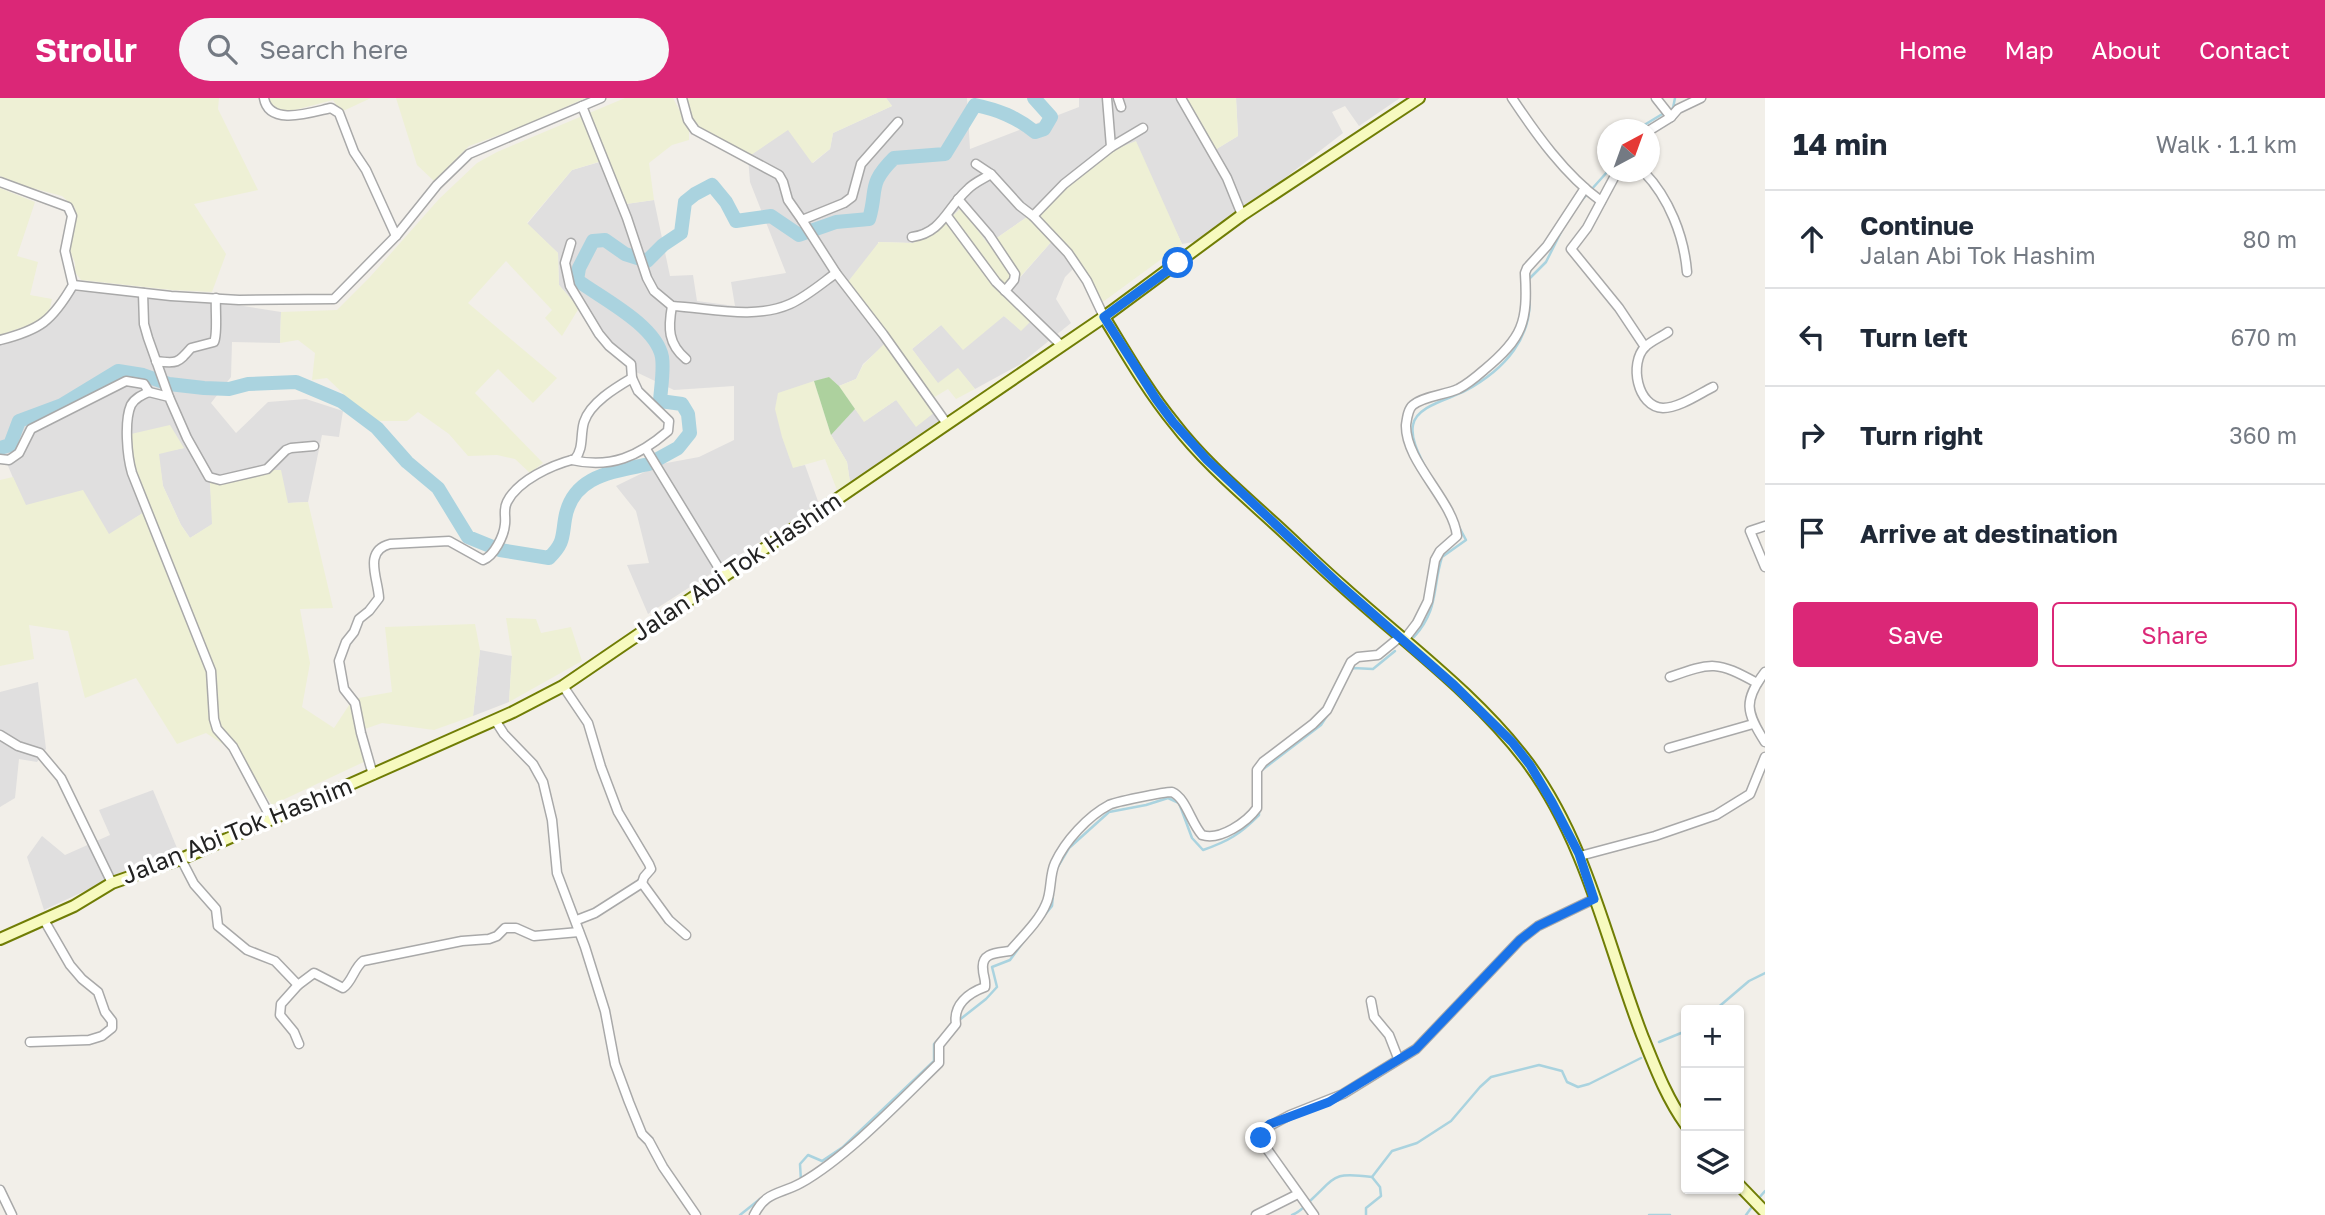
<!DOCTYPE html>
<meta charset="utf-8">
<style>
body{margin:0;font-family:"Golos Text",sans-serif;background:#f6f6f7;color:#1f2937}
.controls{position:absolute;right:21px;bottom:21px;display:grid;overflow:hidden;border-radius:7px;box-shadow:0 2px 5px #0004}
.controls button{width:63px;height:63px;display:grid;place-items:center;padding:0;border:0;border-bottom:2px solid #e0e1e3;background:#fff;color:#1f2937;font:35px sans-serif}
.compass{position:absolute;left:1597px;top:21px;width:63px;height:63px;border-radius:50%;background:#fff;box-shadow:0 2px 5px #0004;rotate:41deg}
.stop{position:absolute;width:21px;height:21px;margin:-16px;border:5px solid #1a73e8;border-radius:50%;background:#fff}
.stop.end{background:#1a73e8;border-color:#fff;box-shadow:0 2px 7px #0008}
.list{margin:0;padding:0;list-style:none}
h2{display:flex;justify-content:space-between;align-items:center;height:91px;margin:0;padding:0 28px;font-size:30px}
h2 small{font-size:23px;font-weight:400;color:#747a83}
.list li{display:grid;grid-template-columns:46px 1fr auto;gap:21px;align-items:center;box-sizing:border-box;height:98px;padding:0 28px;border-top:2px solid #e0e1e3}
.list b{display:block;font-size:26px;white-space:nowrap}
.list p{margin:0;font-size:23px;white-space:nowrap;color:#747a83}
.list em{font-size:23px;font-style:normal;color:#747a83}
.actions{display:flex;gap:14px;padding:21px 28px}
.actions a{flex:1;padding:16px 0;border:2px solid #db2777;border-radius:7px;text-align:center;font-size:24px;color:#db2777}
.actions .main{background:#db2777;color:#fff}
.icon{flex:none;width:38px;height:38px;fill:none;stroke:currentColor;stroke-width:2;stroke-linecap:round;stroke-linejoin:round}
.map{position:relative;flex:none;width:1765px;height:1117px;overflow:hidden}
header{display:flex;align-items:center;gap:42px;box-sizing:border-box;height:98px;padding:0 35px;background:#db2777;color:#fff}
header strong{font-size:33px}
nav{display:flex;gap:38px;margin-inline-start:auto;font-size:24px}
.search{width:490px;height:63px;background:#f6f6f7;display:flex;align-items:center;gap:18px;box-sizing:border-box;padding:0 24px;border-radius:38px;color:#747a83;font-size:26px}
main{display:flex}
aside{flex:1;background:#fff}
.map>svg:first-child{display:block}
.residential{fill:#e0dfdf}
.farmland{fill:#eef0d5}
.forest{fill:#add19e}
.lines{fill:none;stroke-linecap:round;stroke-linejoin:round}
.stream{stroke:#aad3df;stroke-width:2.5}
.river{stroke:#aad3df;stroke-width:14}
.street-casing{stroke:#a9a9a9;stroke-width:11}
.secondary-casing{stroke:#707d05;stroke-width:14}
.street{stroke:#fff;stroke-width:8}
.secondary{stroke:#f7fabf;stroke-width:10}
.route{stroke:#1a73e8;stroke-width:9}
.labels{text-anchor:middle;stroke-width:7;stroke-linejoin:round;paint-order:stroke}
.street-label{font-size:24px;fill:#222;stroke:#fff}
</style>
<header>
<strong>Strollr</strong>
<div class="search"><svg class="icon" aria-label="search" viewBox="0 0 24 24"><circle cx="10" cy="10" r="6"/><path d="M15 15l6 6"/></svg>Search here</div>
<nav><a>Home</a><a>Map</a><a>About</a><a>Contact</a></nav>
</header>
<main>
<div class="map">
<svg width="1765" height="1117" viewBox="0 0 1765 1117">
<rect width="100%" height="100%" fill="#f2efe9"/>
<g class="residential">
<polygon points="886,0 967,0 970,51 1079,9 1079,0 1186,0 1215,52 1238,38 1236,0 1400,0 1359,28 1345,8 1332,14 1343,35 1205,142 1182,146 1168,117 1037,118 1027,119 988,146 961,110 938,132 913,145 878,144 890,242 863,266 856,281 839,288 829,279 778,296 793,369 805,367 819,406 648,516 627,467 649,465 636,413 616,388 661,366 699,359 734,342 734,288 674,292 636,274 593,237 579,210 559,187 558,155 527,126 572,72 603,63 626,106 654,102 670,178 693,177 697,203 735,208 731,184 786,175 750,84 748,59 788,31 813,65 830,51 833,35 892,8"/>
<polygon points="1052,143 1061,149 1076,168 1065,179 1056,201 1071,225 1019,267 975,291 958,271 938,286 912,251 941,227 1004,218 1021,232 1005,197"/>
<polygon points="74,193 212,203 281,214 280,245 232,244 231,279 211,305 236,335 268,304 306,301 343,313 339,339 322,337 308,404 288,405 210,385 213,426 190,440 181,427 163,388 158,355 184,350 131,336 149,411 109,437 25,408 0,349 0,245 30,237"/>
<polygon points="896,302 935,314 942,324 884,364 850,384 847,364 831,337 855,311 865,323"/>
<polygon points="480,552 512,558 509,604 473,618"/>
<polygon points="38,584 46,651 37,664 19,661 15,700 0,709 0,594"/>
<polygon points="153,692 177,750 44,812 27,759 42,738 65,757 110,737 99,712"/>
</g>
<g class="farmland">
<polygon points="0,0 219,0 218,11 258,92 194,106 226,156 212,194 172,192 81,182 75,174 75,165 69,150 75,110 62,98 21,87 0,78"/>
<polygon points="268,0 371,0 341,14 333,2 287,14 278,12 269,5"/>
<polygon points="396,0 586,0 518,30 469,48 434,83 417,67"/>
<polygon points="625,0 673,0 689,30 689,42 672,47 649,65 654,102 626,106 602,63 572,72 527,125 558,155 559,187 579,210 562,238 545,220 552,212 506,163 468,205 557,280 533,305 498,271 475,295 543,365 530,375 515,361 497,357 468,358 449,336 418,314 407,323 378,323 355,307 327,280 312,282 315,255 298,242 280,245 281,214 337,212 370,179 439,101 477,65 497,54"/>
<polygon points="682,0 886,0 892,8 833,35 830,51 812,65 788,32 748,59 710,34 698,29 691,21"/>
<polygon points="1186,0 1236,0 1238,38 1215,52"/>
<polygon points="1136,43 1182,146 1100,206 1084,170 1065,145 1037,118 1084,74 1116,51"/>
<polygon points="0,90 35,104 17,158 38,164 30,197 52,201 50,210 40,223 0,237"/>
<polygon points="961,110 988,146 1027,119 1052,143 1005,196 1031,223 1021,233 1004,218 963,252 941,227 912,251 938,285 958,270 975,291 956,301 948,291 933,300 847,185 879,144 913,145 938,132"/>
<polygon points="884,246 935,314 916,329 896,302 864,324 839,288 856,281 863,267"/>
<polygon points="814,283 831,337 847,364 850,384 837,392 825,361 793,370 782,339 775,311 778,295"/>
<polygon points="170,327 184,350 159,356 163,388 181,427 190,440 212,426 210,385 241,379 255,372 281,372 288,405 308,404 333,510 300,511 310,565 302,609 334,630 353,601 392,594 385,529 475,526 480,552 473,618 434,632 382,625 356,634 368,662 272,707 238,656 206,635 177,646 136,580 85,600 68,533 29,527 34,561 0,568 0,382 13,379 26,407 83,392 109,436 149,411 130,352 131,336"/>
<polygon points="506,520 536,521 541,535 571,529 582,563 509,604 512,558"/>
</g>
<polygon class="forest" points="829,279 839,288 855,311 831,337 814,283"/>
<g class="lines">
<g class="stream">
<polyline points="1670,12 1673,10 1675,0"/>
<polyline points="1636,32 1664,15"/>
<polyline points="1582,102 1608,73"/>
<polyline points="1528,182 1546,164 1561,134"/>
<path d="M1427 373C1421 360 1410 342 1413 327 1416 308 1450 301 1465 293 1504 272 1535 239 1529 192"/>
<path d="M1414 539C1439 511 1432 491 1442 459L1466 442 1458 427"/>
<polyline points="1349,576 1353,570 1373,571 1395,553"/>
<polyline points="1262,672 1321,627 1334,607"/>
<path d="M1057 770 1069 750 1109 714 1146 707 1168 700 1179 705 1192 740 1203 752C1229 743 1240 736 1259 717V712"/>
<polyline points="1043,819 1052,808 1053,797"/>
<polyline points="1715,912 1749,883 1765,875"/>
<polyline points="958,923 986,901 997,889 992,869 1010,862 1026,840"/>
<polyline points="1659,944 1686,933"/>
<polyline points="1372,1079 1392,1053 1417,1045 1451,1023 1480,989 1491,979 1539,967 1562,973 1567,984 1578,989 1589,986 1641,960"/>
<polyline points="801,1083 800,1066 808,1057 822,1063 843,1049 934,963 934,946 948,931"/>
<polyline points="1758,1101 1765,1093"/>
<polyline points="740,1117 760,1101"/>
<path d="M1292 1117C1300 1114 1304 1109 1310 1103 1337 1078 1332 1074 1372 1079L1380 1089 1381 1098 1366 1110V1117"/>
<polyline points="1649,1117 1670,1117"/>
<polyline points="1746,1117 1754,1106"/>
</g>
<g class="river">
<path d="M0 350 10 347 19 323 62 307 118 273 143 277 169 286 204 290 229 291 248 286 296 284 341 303 377 330 407 364 438 390 468 439 500 452 549 460C564 445 562 440 565 421 572 377 613 374 649 366"/>
<path d="M658 361 678 350 690 335 688 316 682 306 660 303C661 289 664 272 662 259 656 227 601 200 577 182L579 170 593 143 605 142 625 156 647 163 663 147 681 135 685 104 695 96 712 87 726 104 736 123 771 118 799 137 836 124 869 121C878 91 867 87 894 60L945 56 975 7C999 12 1016 19 1035 34L1044 31 1051 19 1034 0"/>
</g>
<g class="street-casing">
<g id="street">
<path d="M264 0C269 29 312 14 331 10L339 15 354 54 366 72 396 138"/>
<polyline points="682,0 688,22 695,32 779,77 783,84 788,102 802,122"/>
<polyline points="1118,0 1121,9"/>
<polyline points="1181,0 1227,80 1242,117"/>
<path d="M1512 0C1536 36 1565 77 1601 103"/>
<polyline points="1656,0 1671,19"/>
<path d="M582 8 627 120 647 180 654 193 672 208C710 210 754 222 790 206 806 199 821 186 836 175"/>
<polyline points="898,24 861,66 852,99 844,105 802,122 836,175 883,236 947,326"/>
<polyline points="1650,32 1671,19 1678,11 1701,0"/>
<polyline points="1111,49 1143,30"/>
<polyline points="976,66 991,76 1020,108 1033,118 1068,155 1087,183 1104,219"/>
<polyline points="1617,74 1587,130 1571,151 1619,210 1645,249"/>
<path d="M1644 74C1669 100 1684 138 1687 174"/>
<path d="M0 84 68 109 72 118 65 153 73 187C52 223 40 232 0 242"/>
<polyline points="958,101 989,137 1015,176 1014,182 1005,193"/>
<polyline points="947,118 996,184 1062,248"/>
<polyline points="1033,118 1064,86 1111,49 1107,0"/>
<path d="M912 139C942 135 947 110 967 92 973 85 983 81 991 76"/>
<path d="M571 145 565 165 570 188 599 236 609 248 631 266 632 280 638 293 669 323 668 333C639 358 611 371 572 362"/>
<polyline points="73,187 171,198 239,202 334,201 396,138 437,87 469,56 601,0"/>
<polyline points="143,195 144,226 148,240 169,299"/>
<path d="M672 208C668 230 668 246 686 261"/>
<path d="M1668 234C1661 239 1651 243 1645 249 1629 265 1637 309 1663 310 1679 310 1699 296 1713 289"/>
<path d="M156 263C177 266 178 265 191 250L214 244C218 235 215 213 216 200"/>
<polyline points="646,351 723,477"/>
<polyline points="0,361 9,362 19,355 31,331 126,283 144,286 149,294"/>
<polyline points="1765,428 1750,433 1765,469"/>
<path d="M1404 542 1417 525 1428 503 1435 462 1440 453 1457 438C1453 402 1405 364 1406 327 1407 320 1408 311 1413 307 1424 298 1445 297 1458 291 1468 286 1476 279 1484 272 1523 240 1528 224 1525 175L1527 170 1547 148 1585 90"/>
<path d="M1765 574C1743 603 1746 614 1765 644"/>
<path d="M1670 579C1712 564 1717 563 1757 585"/>
<polyline points="563,588 588,625 601,669 618,714 649,766 651,771 644,779 642,785"/>
<polyline points="495,622 504,636 533,666 543,684 552,722 557,775 585,849 605,913 615,966 629,1004 642,1036 649,1043 663,1069 696,1117"/>
<polyline points="0,637 18,648 40,655 61,680 112,785"/>
<polyline points="1669,650 1753,626"/>
<path d="M373 677 361 635 355 605 344 591 339 563 346 544 354 534 359 521 369 513 379 500C378 480 363 453 390 446L449 443 483 462C494 458 504 438 505 426 506 418 503 412 507 404 518 382 552 367 575 361 584 350 580 337 584 324 590 305 615 290 632 280"/>
<path d="M271 720 233 649 217 631 214 621 211 573 132 375C127 358 124 323 131 307 135 300 142 297 149 294L169 299 187 340 209 379 220 382 267 371 286 352 291 350 314 348"/>
<polyline points="1580,758 1655,738 1716,717 1750,696 1765,659"/>
<path d="M181 761 194 786 216 811 218 828 247 852 275 863 298 887 314 875 343 890C352 884 354 870 363 863L462 843 489 841 497 838 505 830H516L534 838 579 834"/>
<polyline points="577,822 595,815 642,785 669,822 686,837"/>
<polyline points="298,887 281,906 280,917 294,934 299,946"/>
<polyline points="1371,903 1374,919 1389,937 1398,960"/>
<polyline points="30,944 89,942 102,938 112,930 112,923 105,914 98,894 82,881 70,867 44,822"/>
<polyline points="0,1092 12,1117"/>
<path d="M754 1117C766 1093 779 1097 801 1085 847 1059 900 1003 939 965V947L956 926C953 907 968 895 985 889 986 881 983 878 983 871 981 854 998 855 1010 853 1022 839 1039 823 1046 806 1052 794 1049 778 1055 765 1065 743 1088 718 1109 707 1114 704 1164 694 1172 694 1186 700 1191 725 1202 737 1220 743 1247 724 1257 710V672L1263 664 1313 626 1327 612 1351 564 1358 559 1378 557 1400 539"/>
<polyline points="1256,1117 1298,1096"/>
<polyline points="1314,1117 1262,1044 1264,1031 1290,1017 1343,996 1416,951 1520,842 1538,828 1594,801"/>
</g>
</g>
<g class="secondary-casing">
<g id="secondary">
<path d="M1104 219C1126 255 1147 292 1174 325 1203 363 1240 394 1275 426 1297 446 1318 467 1341 487 1404 544 1477 597 1528 665 1587 745 1607 846 1642 937 1655 969 1666 999 1686 1027"/>
<polyline points="0,841 74,808 112,785 181,761 220,744 513,614 563,588 1104,219 1242,117 1419,0"/>
<polyline points="1739,1087 1765,1114"/>
</g>
</g>
<use href="#street" class="street"/>
<use href="#secondary" class="secondary"/>
</g>
<g class="lines">
<polyline class="route" points="1178,165 1104,219 1156,301 1173,324 1207,362 1340,487 1454,587 1512,644 1530,667 1552,704 1579,756 1594,801 1538,828 1520,842 1416,951 1329,1004 1270,1026 1264,1031 1261,1040"/>
</g>
<g class="labels">
<g class="street-label">
<text transform="translate(737 469) rotate(-34)" y="8">Jalan Abi Tok Hashim</text>
<text transform="translate(237 733) rotate(-22)" y="8">Jalan Abi Tok Hashim</text>
</g>
</g>
</svg>
<div class="controls">
<button>+</button>
<button>−</button>
<button><svg class="icon" aria-label="layers" viewBox="0 0 24 24"><path d="M12 4l9 5-9 5-9-5zM3 14l9 5 9-5"/></svg></button>
</div>
<svg class="compass" viewBox="-18 -18 36 36"><path d="M0-13l5 13h-10z" fill="#e53935"/><path d="M0 13l5-13h-10z" fill="#747a83"/></svg>
<div class="stop" style="left:1178px;top:165px"></div>
<div class="stop end" style="left:1261px;top:1040px"></div>
</div>
<aside>
<h2>14 min<small>Walk · 1.1 km</small></h2>
<ul class="list">
<li><svg class="icon" aria-label="ahead" viewBox="0 0 24 24"><path d="M12 20V5M6 11l6-6 6 6"/></svg><div><b>Continue</b><p>Jalan Abi Tok Hashim</p></div><em>80 m</em></li>
<li><svg class="icon" aria-label="left" viewBox="0 0 24 24"><path d="M17 20v-9H6M10 6l-5 5 5 5"/></svg><div><b>Turn left</b></div><em>670 m</em></li>
<li><svg class="icon" aria-label="right" viewBox="0 0 24 24"><path d="M7 20v-9h11M14 6l5 5-5 5"/></svg><div><b>Turn right</b></div><em>360 m</em></li>
<li><svg class="icon" aria-label="arrive" viewBox="0 0 24 24"><path d="M6 21V4h12l-3 4 3 4H6"/></svg><div><b>Arrive at destination</b></div></li>
</ul>
<div class="actions"><a class="main">Save</a><a>Share</a></div>
</aside>
</main>
